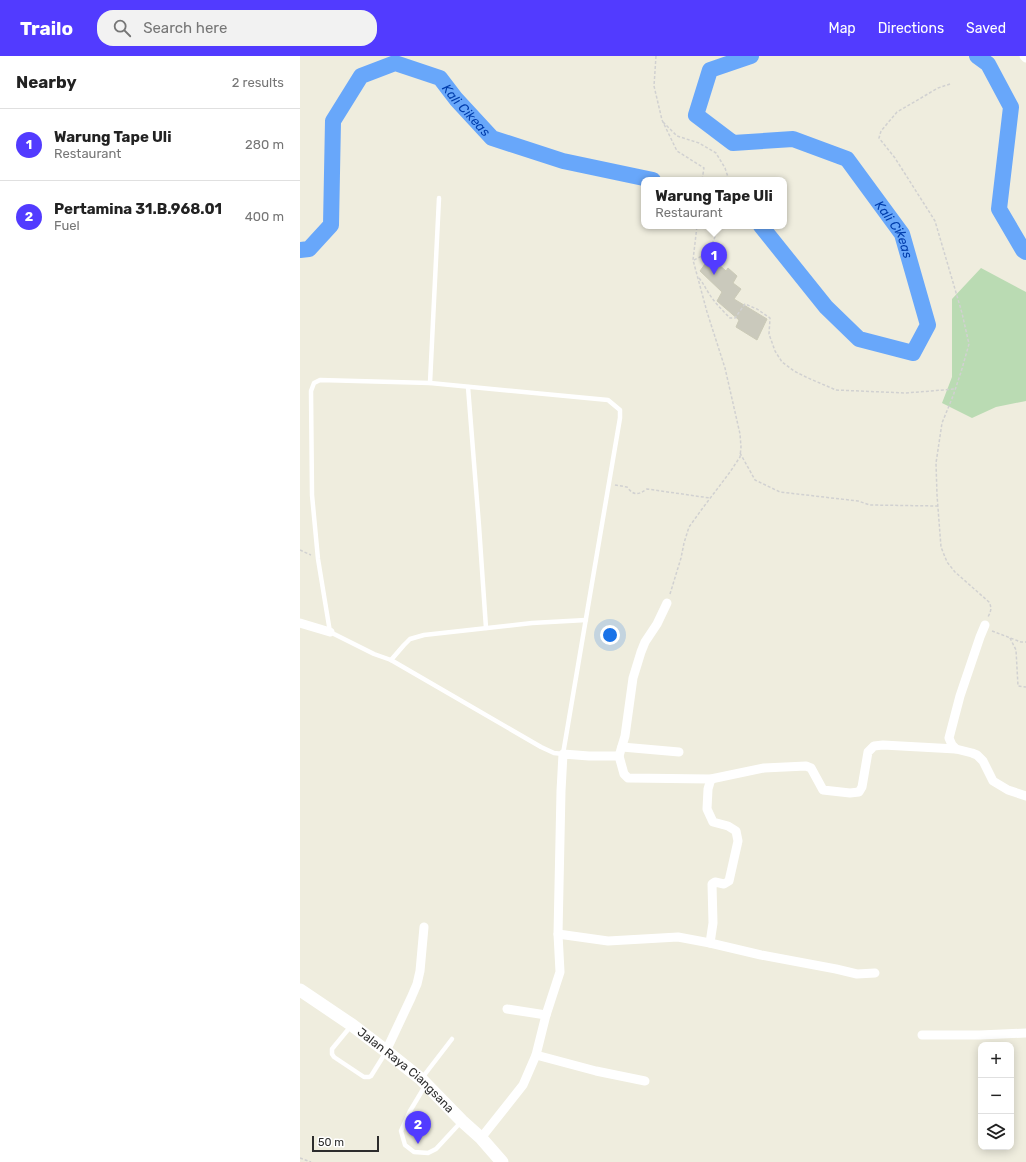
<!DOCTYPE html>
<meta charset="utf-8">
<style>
body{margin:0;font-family:Rubik,sans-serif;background:#f2f2f2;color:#222}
.controls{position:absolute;right:12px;bottom:12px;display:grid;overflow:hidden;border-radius:8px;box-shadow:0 2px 10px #0003}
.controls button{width:36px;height:36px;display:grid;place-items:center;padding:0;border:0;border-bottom:1px solid #e0e0e0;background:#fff;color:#222;font:20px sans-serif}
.scale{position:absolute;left:12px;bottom:10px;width:67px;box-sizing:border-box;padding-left:4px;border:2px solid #2c2c2c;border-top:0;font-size:11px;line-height:14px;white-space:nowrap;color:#2c2c2c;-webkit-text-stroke:3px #fff;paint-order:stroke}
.you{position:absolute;left:310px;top:579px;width:14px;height:14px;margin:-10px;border:3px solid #fff;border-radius:50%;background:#1a73e8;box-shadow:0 0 0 6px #1a73e833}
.badge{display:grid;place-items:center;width:26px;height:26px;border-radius:50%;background:#523bff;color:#fff;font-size:13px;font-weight:700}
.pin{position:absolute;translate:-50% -33px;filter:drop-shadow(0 1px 2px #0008)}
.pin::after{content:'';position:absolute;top:21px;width:14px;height:12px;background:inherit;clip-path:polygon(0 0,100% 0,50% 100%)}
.popup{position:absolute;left:341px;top:121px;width:146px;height:52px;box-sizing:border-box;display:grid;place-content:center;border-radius:8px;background:#fff;filter:drop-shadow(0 1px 3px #0005);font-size:13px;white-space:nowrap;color:#767676}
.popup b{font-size:15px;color:#222}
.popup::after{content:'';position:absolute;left:50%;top:100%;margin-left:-8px;border:8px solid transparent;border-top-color:#fff}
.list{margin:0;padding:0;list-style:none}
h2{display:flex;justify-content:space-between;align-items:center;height:52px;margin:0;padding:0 16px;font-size:17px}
h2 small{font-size:13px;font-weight:400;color:#767676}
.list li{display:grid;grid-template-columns:26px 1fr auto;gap:12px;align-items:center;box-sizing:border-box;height:72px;padding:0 16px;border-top:1px solid #e0e0e0}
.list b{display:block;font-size:15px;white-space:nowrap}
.list p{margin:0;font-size:13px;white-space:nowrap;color:#767676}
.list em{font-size:13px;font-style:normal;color:#767676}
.icon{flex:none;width:22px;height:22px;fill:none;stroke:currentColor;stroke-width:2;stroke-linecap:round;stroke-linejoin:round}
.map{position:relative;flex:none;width:726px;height:1106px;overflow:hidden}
header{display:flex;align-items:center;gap:24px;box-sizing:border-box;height:56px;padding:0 20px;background:#523bff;color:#fff}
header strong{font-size:19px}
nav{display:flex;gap:22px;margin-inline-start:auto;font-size:14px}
.search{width:280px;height:36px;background:#f2f2f2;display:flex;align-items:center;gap:10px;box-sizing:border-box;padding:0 14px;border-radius:16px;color:#767676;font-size:15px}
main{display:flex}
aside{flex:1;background:#fff}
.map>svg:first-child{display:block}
.cemetery{fill:#badbb3}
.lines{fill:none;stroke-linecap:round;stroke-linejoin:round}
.river{stroke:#68a7fa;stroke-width:16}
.building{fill:#cac9bc;stroke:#cbcab7}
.path{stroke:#d1d1d1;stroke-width:1.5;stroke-dasharray:3 2;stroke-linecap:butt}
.service{stroke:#fff;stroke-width:4.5}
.minor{stroke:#fff;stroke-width:9}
.secondary{stroke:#fff;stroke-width:13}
.labels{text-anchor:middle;stroke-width:3.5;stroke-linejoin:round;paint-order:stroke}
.street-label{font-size:12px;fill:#2c2c2c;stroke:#fff}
.water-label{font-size:13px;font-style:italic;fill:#013dac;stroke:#fff}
</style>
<header>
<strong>Trailo</strong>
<div class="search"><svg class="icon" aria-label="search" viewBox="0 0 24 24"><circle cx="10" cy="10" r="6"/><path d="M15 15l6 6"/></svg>Search here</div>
<nav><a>Map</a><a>Directions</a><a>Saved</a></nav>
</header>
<main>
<aside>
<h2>Nearby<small>2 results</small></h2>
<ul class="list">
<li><span class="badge">1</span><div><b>Warung Tape Uli</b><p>Restaurant</p></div><em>280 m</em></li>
<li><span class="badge">2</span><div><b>Pertamina 31.B.968.01</b><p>Fuel</p></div><em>400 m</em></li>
</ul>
</aside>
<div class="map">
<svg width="726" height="1106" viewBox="0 0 726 1106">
<rect width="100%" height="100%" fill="#efedde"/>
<polygon class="cemetery" points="681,212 726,236 726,345 696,351 672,362 642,347 652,321 652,243"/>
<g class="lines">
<g class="river">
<path id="s1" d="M451 0 410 14 396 59 433 87 493 83 547 103 602 178 628 269 613 297 559 283 526 251 461 170"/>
<polyline points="677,0 688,8 711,51 699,153 723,194 726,196"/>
<path id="s2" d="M0 194 9 193 31 169 33 65 61 20 95 7 140 22 156 43 192 82 263 105 353 124"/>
</g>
</g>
<polygon class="building" points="410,201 426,215 428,212 437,220 433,227 441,233 434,243 467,263 457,284 436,271 439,264 417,245 422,236 400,215"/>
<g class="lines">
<g class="path">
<polyline points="356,0 354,30 362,64 377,95 404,112 402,124"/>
<path d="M650 28 638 32 597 56 581 75 579 82 595 102 635 165 662 257 669 288 661 316 653 340 642 367 636 407 637 439 641 491 647 506 655 516 689 546C692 552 691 555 688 561"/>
<polyline points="363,66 377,80 399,87 416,97 425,112 429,124"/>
<polyline points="394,204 404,199 413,186 419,170"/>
<path d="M399 222C403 227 405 231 408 236 414 246 422 254 430 262H435L445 248 457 253 470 262 469 278 475 295 482 306 494 315 508 322 536 334 606 337 655 333"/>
<polyline points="440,397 455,424 480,436 558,445 570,449 638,450"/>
<path d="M315 429 327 431C334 440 338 439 347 433L410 442"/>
<polyline points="0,494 11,499"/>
<polyline points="370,538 381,502 384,487 389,471 402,453 430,416 440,401 441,391 440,378 425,312 407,256 393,204 397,170"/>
<polyline points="692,575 721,586 726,586"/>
<polyline points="710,582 716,594 718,630 726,631"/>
<polyline points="0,1102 11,1106"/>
</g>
<g class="service">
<polygon points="20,324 130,327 308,344 320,354 320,362 263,698 254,697 241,691 91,604 74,598 30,576 18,503 12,439 11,335 14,327"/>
<polyline points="130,327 139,142"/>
<polyline points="168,331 179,470 186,572"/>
<polyline points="91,604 104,589 110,583 124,579 232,567 286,564"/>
<polyline points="51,970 32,993 32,998 34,1001 64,1021 69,1021 71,1020 86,996"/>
<polyline points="122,1022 152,983"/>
<polyline points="125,1030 110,1055 101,1075 105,1089 114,1096 128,1097 136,1093 161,1066"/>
</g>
<g class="minor">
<polyline points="724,0 726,2"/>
<polyline points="0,567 30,576"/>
<polyline points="685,569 680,581 660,640 649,682 652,689 656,693 672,697 677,699 683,705 693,725 708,734 726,740"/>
<polyline points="322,691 379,696"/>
<polyline points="319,700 325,680 333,622 341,596 345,586 357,568 367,547"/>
<polyline points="258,878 308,885 378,881 410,887 461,899 536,913 557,918 575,917"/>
<polyline points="410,887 413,867 412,828 415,826 424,828 429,825 438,785 436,775 428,770 413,766 407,753 408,733 411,723"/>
<polyline points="207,953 246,959"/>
<polyline points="622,979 680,979 726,977"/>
<polyline points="86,995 111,942 117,928 120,915 124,871"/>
<polyline points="236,999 296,1015 345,1025"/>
<polyline points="181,1082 223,1029 236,999 246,959 260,916 258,878 261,735 263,698 289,700 319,700 324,718 328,722 411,723 464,712 506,710 511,712 523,734 550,737 559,736 562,731 568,696 574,690 583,689 656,693"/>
</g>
<path class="secondary" id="s3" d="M0 934 52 969 86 995 121 1023 162 1065 181 1082 202 1106"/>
</g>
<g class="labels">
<g class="street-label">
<text dy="4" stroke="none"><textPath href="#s3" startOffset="133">Jalan Raya Ciangsana</textPath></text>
</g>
<g class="water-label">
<text dy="5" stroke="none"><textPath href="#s2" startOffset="324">Kali Cikeas</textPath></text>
<text dy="5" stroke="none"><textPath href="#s1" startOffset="340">Kali Cikeas</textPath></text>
</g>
</g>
</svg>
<div class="controls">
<button>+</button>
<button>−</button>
<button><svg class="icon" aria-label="layers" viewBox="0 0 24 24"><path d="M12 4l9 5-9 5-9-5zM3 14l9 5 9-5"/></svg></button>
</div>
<div class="scale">50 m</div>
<div class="you"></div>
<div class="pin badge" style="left:414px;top:219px">1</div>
<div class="popup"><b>Warung Tape Uli</b>Restaurant</div>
<div class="pin badge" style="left:118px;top:1088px">2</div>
</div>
</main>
